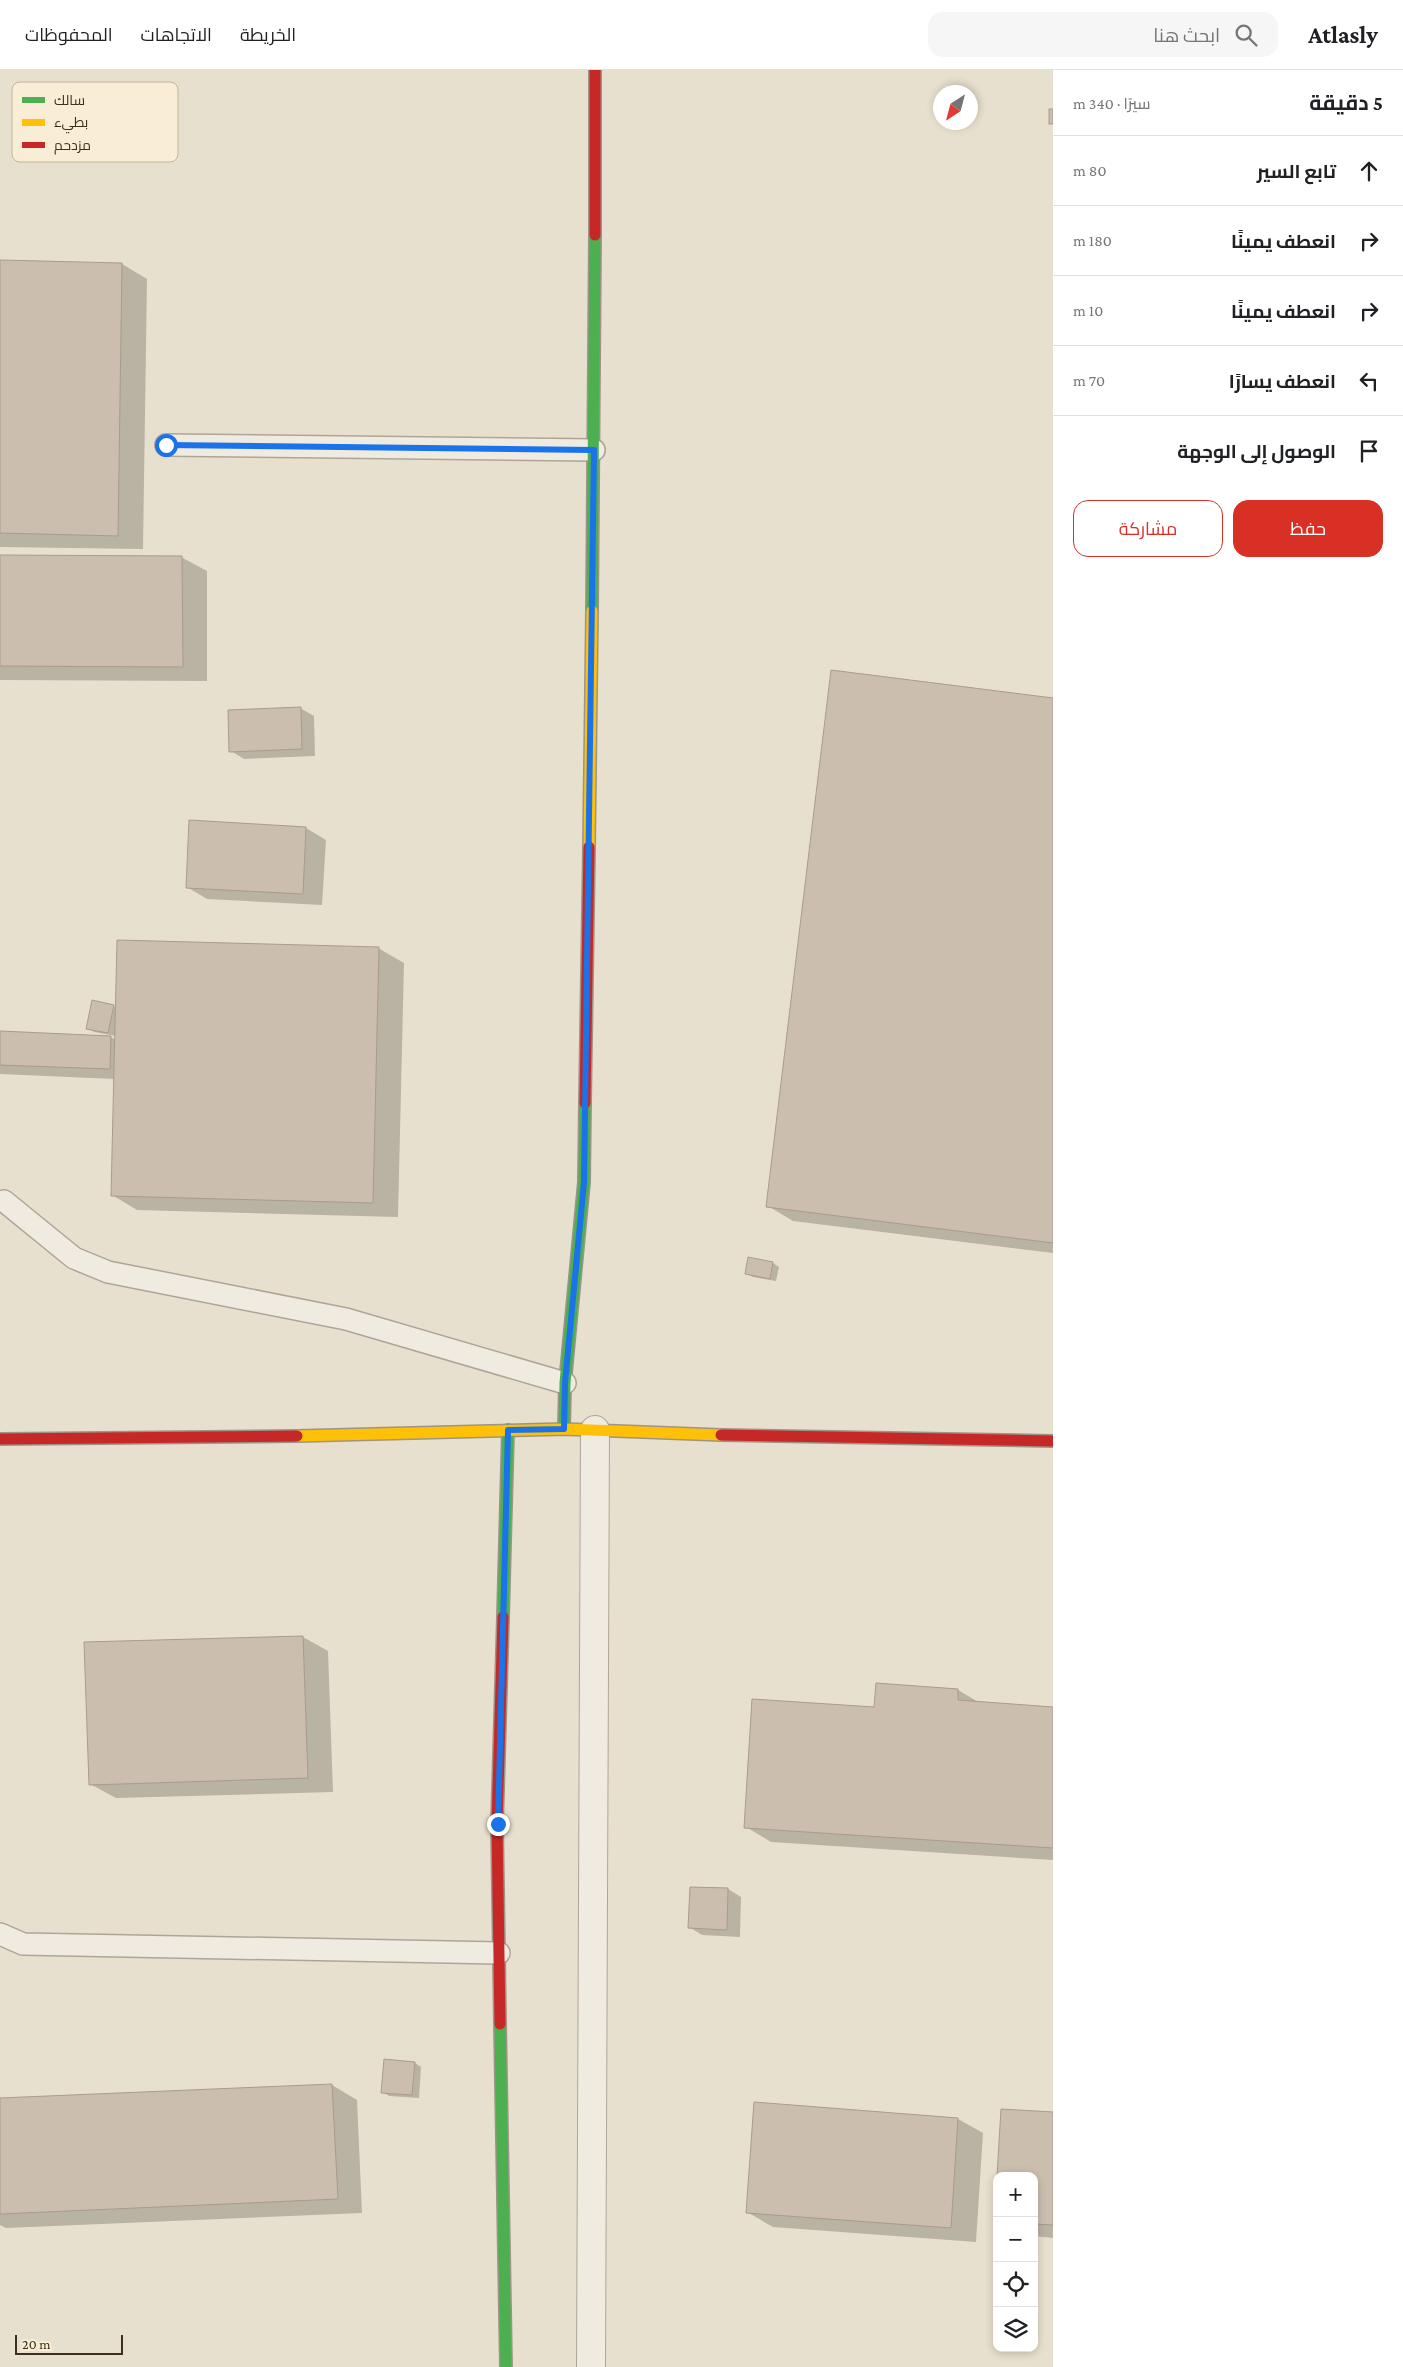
<!DOCTYPE html>
<html lang="ar">
<meta charset="utf-8">
<style>
body{margin:0;font-family:"Crimson Pro",Cairo,serif;background:#f6f6f6;color:#202124;direction:rtl}
.controls{position:absolute;right:15px;bottom:15px;display:grid;overflow:hidden;border-radius:10px;box-shadow:0 2px 8px #0003}
.controls button{width:45px;height:45px;display:grid;place-items:center;padding:0;border:0;border-bottom:1px solid #e0e0e0;background:#fff;color:#202124;font:25px sans-serif}
.compass{position:absolute;left:933px;top:15px;width:45px;height:45px;border-radius:50%;background:#fff;box-shadow:0 2px 8px #0003;rotate:216deg}
.scale{position:absolute;left:15px;bottom:12px;width:108px;box-sizing:border-box;padding-left:5px;border:2px solid #3f2d1d;border-top:0;font-size:14px;line-height:18px;white-space:nowrap;color:#3f2d1d;-webkit-text-stroke:4px #f9eed5;paint-order:stroke}
.stop{position:absolute;width:15px;height:15px;margin:-11px;border:4px solid #1a73e8;border-radius:50%;background:#fff}
.stop.end{background:#1a73e8;border-color:#fff;box-shadow:0 1px 5px #0008}
.list{margin:0;padding:0;list-style:none}
h2{display:flex;justify-content:space-between;align-items:center;height:65px;margin:0;padding:0 20px;font-size:21px}
h2 small{font-size:16px;font-weight:400;color:#757577}
.list li{display:grid;grid-template-columns:32px 1fr auto;gap:15px;align-items:center;box-sizing:border-box;height:70px;padding:0 20px;border-top:1px solid #e0e0e0}
.list b{display:block;font-size:19px;white-space:nowrap}
.list em{font-size:16px;font-style:normal;color:#757577}
.actions{display:flex;gap:10px;padding:15px 20px}
.actions a{flex:1;padding:11px 0;border:1px solid #d93025;border-radius:15px;text-align:center;font-size:18px;color:#d93025}
.actions .main{background:#d93025;color:#fff}
.icon{flex:none;width:28px;height:28px;fill:none;stroke:currentColor;stroke-width:2;stroke-linecap:round;stroke-linejoin:round}
.map{position:relative;flex:none;width:1053px;height:2297px;overflow:hidden;direction:ltr}
header{display:flex;align-items:center;gap:30px;box-sizing:border-box;height:70px;padding:0 25px;background:#fff;border-bottom:1px solid #e0e0e0}
header strong{font-size:24px}
nav{display:flex;gap:28px;margin-inline-start:auto;font-size:18px}
.search{width:350px;height:45px;background:#f6f6f6;display:flex;align-items:center;gap:12px;box-sizing:border-box;padding:0 18px;border-radius:15px;color:#757577;font-size:19px}
main{display:flex}
aside{flex:1;background:#fff}
.map>svg:first-child{display:block}
.shadow{fill:#0003}
.building{fill:#ccbeaf;stroke:#a99b8d}
.lines{fill:none;stroke-linecap:round;stroke-linejoin:round}
.lane-casing{stroke:#aea597;stroke-width:24}
.street-casing{stroke:#aea597;stroke-width:30}
.fast-casing{stroke:#9d9487;stroke-width:14}
.slow-casing{stroke:#9d9487;stroke-width:14}
.jam-casing{stroke:#9d9487;stroke-width:14}
.lane{stroke:#f0ebe1;stroke-width:21}
.street{stroke:#f0ebe1;stroke-width:28}
.fast{stroke:#4caf50;stroke-width:11}
.slow{stroke:#ffc107;stroke-width:11}
.jam{stroke:#c62828;stroke-width:11}
.route{stroke:#1a73e8;stroke-width:6}
.key{fill:#f9eed5;stroke:#c1b49e;stroke-width:1}
.key-label{font-size:14px;fill:#3f2d1d}
</style>
<header>
<strong>Atlasly</strong>
<div class="search"><svg class="icon" aria-label="search" viewBox="0 0 24 24"><circle cx="10" cy="10" r="6"/><path d="M15 15l6 6"/></svg>ابحث هنا</div>
<nav><a>الخريطة</a><a>الاتجاهات</a><a>المحفوظات</a></nav>
</header>
<main>
<aside>
<h2>5 دقيقة<small>سيرًا · 340 m</small></h2>
<ul class="list">
<li><svg class="icon" aria-label="ahead" viewBox="0 0 24 24"><path d="M12 20V5M6 11l6-6 6 6"/></svg><div><b>تابع السير</b></div><em>80 m</em></li>
<li><svg class="icon" aria-label="right" viewBox="0 0 24 24"><path d="M7 20v-9h11M14 6l5 5-5 5"/></svg><div><b>انعطف يمينًا</b></div><em>180 m</em></li>
<li><svg class="icon" aria-label="right" viewBox="0 0 24 24"><path d="M7 20v-9h11M14 6l5 5-5 5"/></svg><div><b>انعطف يمينًا</b></div><em>10 m</em></li>
<li><svg class="icon" aria-label="left" viewBox="0 0 24 24"><path d="M17 20v-9H6M10 6l-5 5 5 5"/></svg><div><b>انعطف يسارًا</b></div><em>70 m</em></li>
<li><svg class="icon" aria-label="arrive" viewBox="0 0 24 24"><path d="M6 21V4h12l-3 4 3 4H6"/></svg><div><b>الوصول إلى الوجهة</b></div></li>
</ul>
<div class="actions"><a class="main">حفظ</a><a>مشاركة</a></div>
</aside>
<div class="map">
<svg width="1053" height="2297" viewBox="0 0 1053 2297">
<rect width="100%" height="100%" fill="#e8e0ce"/>
<g class="shadow">
<polygon points="0,192 122,194 147,209 143,479 0,477"/>
<polygon points="0,486 181,487 207,501 207,611 0,610"/>
<polygon points="832,601 1053,629 1053,1183 793,1151 768,1136"/>
<polygon points="300,638 314,646 315,686 244,689 231,681"/>
<polygon points="190,752 306,758 326,770 322,835 207,829 187,817"/>
<polygon points="378,878 404,893 398,1147 137,1140 112,1125 115,1009 0,1004 0,962 111,967 116,970 116,966 94,962 88,958 113,936 116,938"/>
<polygon points="749,1189 773,1193 779,1197 776,1211 753,1207 746,1203"/>
<polygon points="303,1567 328,1581 333,1722 116,1728 90,1714"/>
<polygon points="958,1620 980,1633 1053,1638 1053,1790 771,1772 746,1757"/>
<polygon points="728,1819 741,1827 740,1867 702,1865 689,1857"/>
<polygon points="415,1993 421,1997 419,2028 389,2026 383,2022"/>
<polygon points="332,2015 357,2030 362,2143 6,2158 0,2155 0,2029"/>
<polygon points="755,2033 958,2049 983,2063 976,2172 773,2157 747,2142"/>
<polygon points="1002,2040 1053,2043 1053,2168 1034,2166 1034,2106"/>
</g>
<g class="building">
<rect x="1049" y="39" width="4" height="15"/>
<polygon points="0,190 122,193 118,466 0,463"/>
<polygon points="0,485 182,486 183,597 0,596"/>
<polygon points="831,600 1053,628 1053,1173 766,1137"/>
<polygon points="301,637 302,679 229,682 228,640"/>
<polygon points="189,750 306,757 303,824 186,818"/>
<polygon points="117,870 379,877 373,1133 111,1126"/>
<polygon points="92,930 114,935 108,963 86,959"/>
<polygon points="0,961 111,966 110,999 0,995"/>
<polygon points="748,1187 773,1192 770,1209 745,1204"/>
<polygon points="303,1566 308,1708 89,1715 84,1572"/>
<polygon points="876,1613 958,1619 958,1630 1053,1637 1053,1778 744,1758 752,1629 874,1637"/>
<polygon points="690,1817 728,1818 727,1860 688,1858"/>
<polygon points="384,1989 415,1992 412,2025 381,2023"/>
<polygon points="332,2014 338,2129 0,2144 0,2028"/>
<polygon points="754,2032 958,2048 951,2158 746,2143"/>
<polygon points="1001,2039 1053,2042 1053,2155 1034,2154 1034,2106 997,2106"/>
<polygon points="997,2112 997,2152 994,2152"/>
</g>
<g class="lines">
<g class="lane-casing">
<g id="lane">
<polyline points="166,375 594,380"/>
<polyline points="4,1131 74,1188 108,1202 346,1249 565,1313"/>
<polyline points="0,1864 23,1874 499,1883"/>
</g>
</g>
<g class="street-casing">
<polyline id="street" points="591,2297 595,1360"/>
</g>
<g class="fast-casing">
<g id="fast">
<polyline points="592,541 595,165"/>
<polyline points="564,1359 565,1313 584,1112 585,1033"/>
<polyline points="503,1547 508,1360"/>
<polyline points="500,1954 506,2297"/>
</g>
</g>
<g class="slow-casing">
<g id="slow">
<polyline points="589,777 592,541"/>
<polyline points="297,1366 564,1359 721,1365"/>
</g>
</g>
<g class="jam-casing">
<g id="jam">
<polyline points="595,165 595,0"/>
<polyline points="585,1033 589,777"/>
<polyline points="721,1365 1053,1371"/>
<polyline points="0,1369 297,1366"/>
<polyline points="500,1954 497,1754 503,1547"/>
</g>
</g>
<use href="#lane" class="lane"/>
<use href="#street" class="street"/>
<use href="#fast" class="fast"/>
<use href="#slow" class="slow"/>
<use href="#jam" class="jam"/>
</g>
<g class="lines">
<polyline class="route" points="166,375 594,380 584,1112 565,1313 564,1359 508,1360 498,1754"/>
</g>
<rect x="12" y="12" width="166" height="80" rx="8" class="key"/>
<rect x="22" y="27" width="23" height="6" fill="#4caf50"/>
<rect x="22" y="49" width="23" height="7" fill="#ffc107"/>
<rect x="22" y="72" width="23" height="6" fill="#c62828"/>
<g class="key-label">
<text x="54" y="35">سالك</text>
<text x="54" y="57">بطيء</text>
<text x="54" y="80">مزدحم</text>
</g>
</svg>
<div class="controls">
<button>+</button>
<button>−</button>
<button><svg class="icon" aria-label="locate" viewBox="0 0 24 24"><circle cx="12" cy="12" r="6"/><path d="M12 2v4M12 18v4M2 12h4M18 12h4"/></svg></button>
<button><svg class="icon" aria-label="layers" viewBox="0 0 24 24"><path d="M12 4l9 5-9 5-9-5zM3 14l9 5 9-5"/></svg></button>
</div>
<svg class="compass" viewBox="-18 -18 36 36"><path d="M0-13l5 13h-10z" fill="#e53935"/><path d="M0 13l5-13h-10z" fill="#757577"/></svg>
<div class="scale">20 m</div>
<div class="stop" style="left:166px;top:375px"></div>
<div class="stop end" style="left:498px;top:1754px"></div>
</div>
</main>
